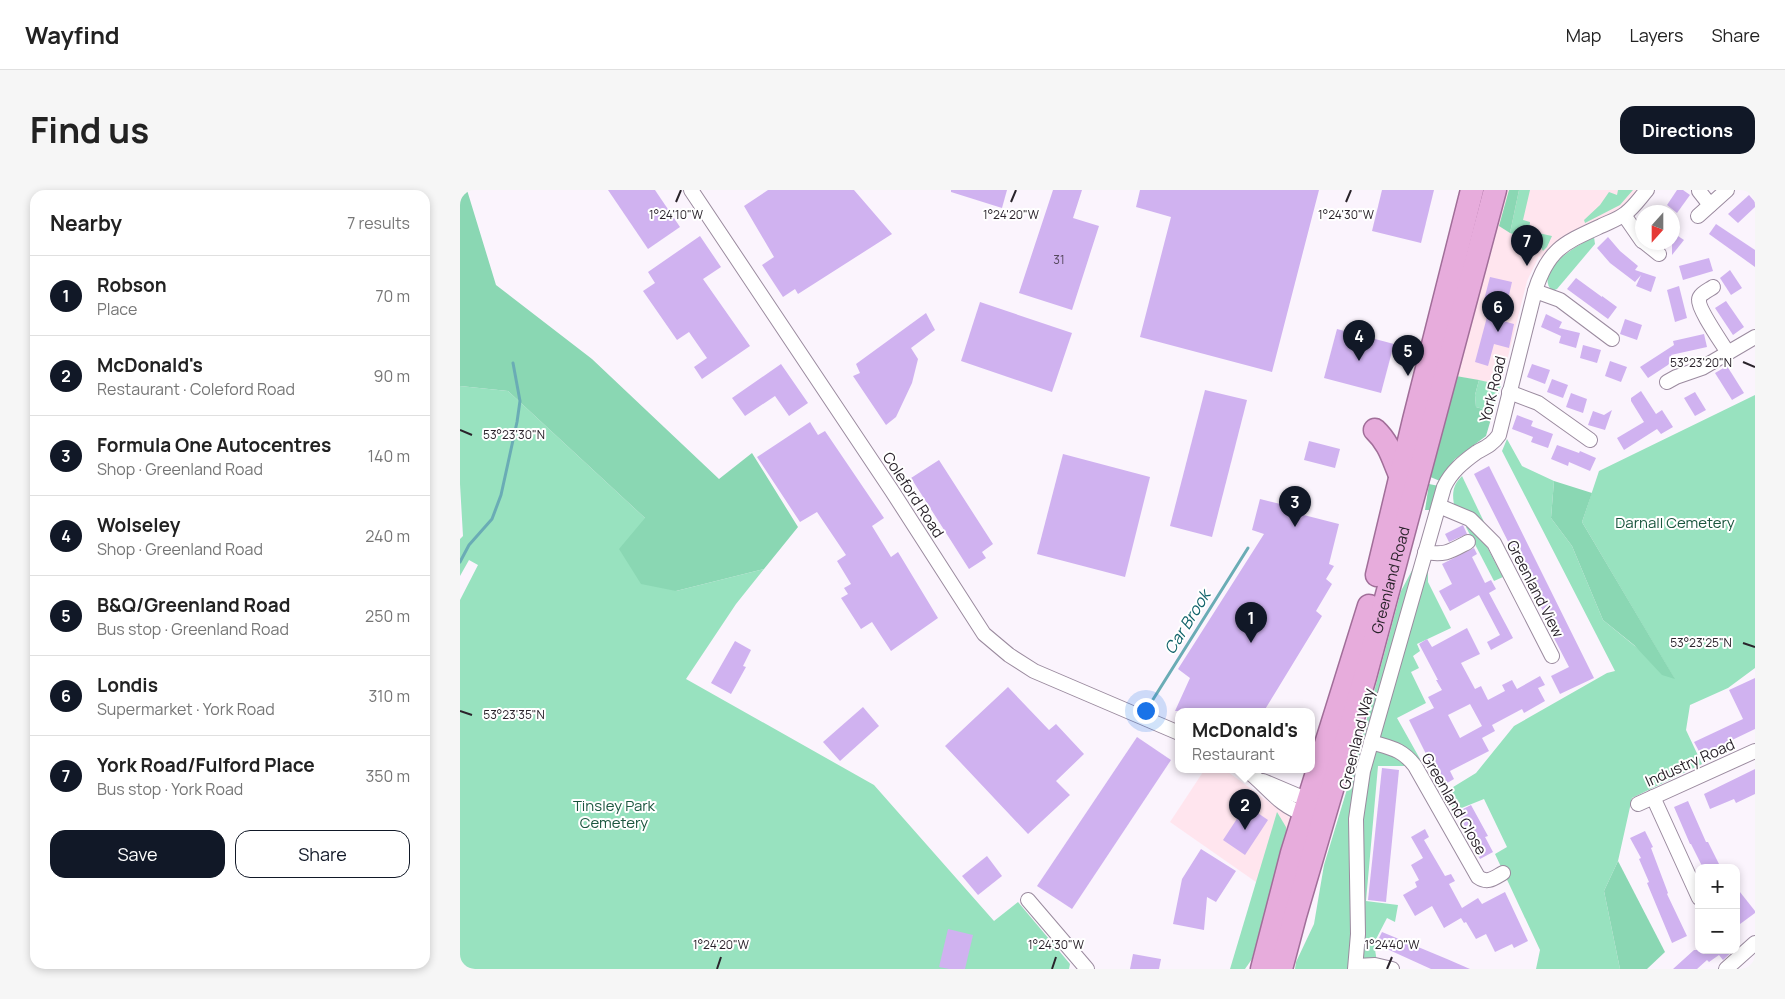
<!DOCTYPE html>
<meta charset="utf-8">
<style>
body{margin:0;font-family:Manrope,sans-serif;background:#f6f6f6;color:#222}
.controls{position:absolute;right:15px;bottom:15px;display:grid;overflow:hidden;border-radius:10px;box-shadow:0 2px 8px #0003}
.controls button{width:45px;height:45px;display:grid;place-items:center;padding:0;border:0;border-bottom:1px solid #e0e0e0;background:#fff;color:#222;font:25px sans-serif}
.compass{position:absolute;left:1175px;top:15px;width:45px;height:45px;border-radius:50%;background:#fff;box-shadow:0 2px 8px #0003;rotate:201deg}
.you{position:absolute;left:685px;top:520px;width:18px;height:18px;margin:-12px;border:4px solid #fff;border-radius:50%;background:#1a73e8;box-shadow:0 0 0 8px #1a73e833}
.badge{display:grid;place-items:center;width:32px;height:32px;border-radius:50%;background:#111827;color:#fff;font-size:16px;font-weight:700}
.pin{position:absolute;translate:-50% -41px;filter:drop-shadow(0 1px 2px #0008)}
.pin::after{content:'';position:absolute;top:26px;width:18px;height:15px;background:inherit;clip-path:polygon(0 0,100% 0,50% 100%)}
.popup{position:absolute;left:715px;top:518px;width:140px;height:65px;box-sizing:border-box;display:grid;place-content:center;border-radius:10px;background:#fff;filter:drop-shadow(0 1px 4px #0005);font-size:16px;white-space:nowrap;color:#767676}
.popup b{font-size:19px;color:#222}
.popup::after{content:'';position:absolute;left:50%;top:100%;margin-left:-10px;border:10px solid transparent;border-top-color:#fff}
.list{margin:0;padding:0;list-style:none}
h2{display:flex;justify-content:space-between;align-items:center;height:65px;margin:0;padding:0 20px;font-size:21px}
h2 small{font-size:16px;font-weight:400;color:#767676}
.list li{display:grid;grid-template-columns:32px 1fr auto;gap:15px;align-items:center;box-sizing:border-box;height:80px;padding:0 20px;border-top:1px solid #e0e0e0}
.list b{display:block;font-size:19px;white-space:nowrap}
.list p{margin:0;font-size:16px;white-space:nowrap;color:#767676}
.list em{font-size:16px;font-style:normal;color:#767676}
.actions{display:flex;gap:10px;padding:15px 20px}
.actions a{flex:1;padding:11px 0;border:1px solid #111827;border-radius:15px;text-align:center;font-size:18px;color:#111827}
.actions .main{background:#111827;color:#fff}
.map{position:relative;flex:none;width:1295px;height:779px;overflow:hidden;border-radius:15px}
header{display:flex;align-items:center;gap:30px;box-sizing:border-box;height:70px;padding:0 25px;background:#fff;border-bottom:1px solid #e0e0e0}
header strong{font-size:24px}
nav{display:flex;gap:28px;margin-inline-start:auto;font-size:18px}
.intro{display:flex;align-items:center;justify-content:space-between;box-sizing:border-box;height:120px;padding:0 30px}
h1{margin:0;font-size:35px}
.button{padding:12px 22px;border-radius:15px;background:#111827;color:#fff;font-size:18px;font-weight:700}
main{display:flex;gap:30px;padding:0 30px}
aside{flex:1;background:#fff;border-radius:15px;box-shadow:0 2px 8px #0003}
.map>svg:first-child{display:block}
.commercial{fill:#ffe5ee}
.green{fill:#98e2bf}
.forest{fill:#8ad7b3}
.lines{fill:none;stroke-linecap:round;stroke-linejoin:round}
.stream{stroke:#6aacb5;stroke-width:3}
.building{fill:#d0b2f0;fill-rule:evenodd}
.minor-casing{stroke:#9b8b9f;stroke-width:16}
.trunk-casing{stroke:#a16e99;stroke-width:25}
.minor{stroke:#fff;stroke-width:14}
.trunk{stroke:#e7acdc;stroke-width:22}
.ticks{fill:none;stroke:#2a232b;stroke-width:2}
.labels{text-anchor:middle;stroke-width:4;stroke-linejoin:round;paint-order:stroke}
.number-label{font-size:12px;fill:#54475c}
.street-label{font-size:15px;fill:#2a232b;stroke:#fff}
.park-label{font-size:15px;fill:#1b563f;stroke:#fff}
.water-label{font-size:16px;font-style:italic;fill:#10626a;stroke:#fff}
.ticks-label{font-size:12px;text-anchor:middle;fill:#2a232b;stroke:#fff;stroke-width:4;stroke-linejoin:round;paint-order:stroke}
</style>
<header>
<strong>Wayfind</strong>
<nav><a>Map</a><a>Layers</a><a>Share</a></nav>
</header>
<div class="intro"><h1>Find us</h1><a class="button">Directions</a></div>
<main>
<aside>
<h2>Nearby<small>7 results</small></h2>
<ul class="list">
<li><span class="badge">1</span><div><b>Robson</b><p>Place</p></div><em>70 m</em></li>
<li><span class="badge">2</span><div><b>McDonald's</b><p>Restaurant · Coleford Road</p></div><em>90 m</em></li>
<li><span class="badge">3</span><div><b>Formula One Autocentres</b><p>Shop · Greenland Road</p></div><em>140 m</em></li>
<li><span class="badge">4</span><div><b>Wolseley</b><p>Shop · Greenland Road</p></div><em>240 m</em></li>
<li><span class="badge">5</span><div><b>B&amp;Q/Greenland Road</b><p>Bus stop · Greenland Road</p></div><em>250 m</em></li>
<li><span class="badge">6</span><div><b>Londis</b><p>Supermarket · York Road</p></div><em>310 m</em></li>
<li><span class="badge">7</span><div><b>York Road/Fulford Place</b><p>Bus stop · York Road</p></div><em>350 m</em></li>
</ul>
<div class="actions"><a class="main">Save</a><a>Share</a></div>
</aside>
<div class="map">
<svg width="1295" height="779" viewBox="0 0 1295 779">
<rect width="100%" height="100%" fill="#fbf4fd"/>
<g class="commercial">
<polygon points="1043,0 1187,0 1087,73 1079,66 1067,91 1041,195 996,186 1035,45"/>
<polygon points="745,579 764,579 832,629 813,704 710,632"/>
</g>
<g class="green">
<polygon points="1059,0 1070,0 1063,30 1070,32 1069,41 1092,46 1087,57 1083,61 1078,52 1050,43"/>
<polygon points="1158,0 1173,0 1160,15 1125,33 1124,30 1140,15 1149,2 1157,5"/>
<path d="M1134 47 1135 54 1097 99 1092 101C1073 79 1118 55 1134 47Z"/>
<polygon points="1019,190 1041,195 1033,222 1016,217 1015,205"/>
<polygon points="0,196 48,201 185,328 216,401 304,379 276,414 226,489 414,595 534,731 558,712 610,774 609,779 0,779 0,410 18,375 9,370 0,386 0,349 3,346 0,294"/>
<polygon points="1295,205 1295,478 1268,498 1230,515 1226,540 1242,574 1172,608 1158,671 1144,701 1160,779 1076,779 1080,760 1035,664 1047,657 1024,609 994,621 985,602 1016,583 1054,536 1147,483 1155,481 1042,261 1047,249 1062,276 1094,291 1091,328 1112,356 1143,430 1214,488 1122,332 1139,281"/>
<path d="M1002 286 1025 334 994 315C992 302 993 295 1002 286Z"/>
<polygon points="1009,335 1026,355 1043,387 1034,391 1006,337"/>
<polygon points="957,371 968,376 968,392 991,438 957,454 960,461 953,466 959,478 951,482 966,513 937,528 960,569 948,576 918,576 906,711 938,715 935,732 927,728 914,753 918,779 835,779 836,772 854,734 864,675 895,573 941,401"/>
<polygon points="817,622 826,637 827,643 792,769 785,779 770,779"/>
</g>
<g class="forest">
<polygon points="0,0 7,0 36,95 132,169 259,289 292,263 338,337 304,379 216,401 181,394 159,359 185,328 48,201 0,196"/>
<polygon points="1049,0 1059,0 1050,43 1039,36"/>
<polygon points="996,186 1019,190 1015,205 1016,217 1033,222 1026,246 995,269 986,280 980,291 968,286"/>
<polygon points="1094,291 1132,303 1122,332 1215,489 1202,485 1174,455 1143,430 1112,356 1091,328"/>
<polygon points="969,294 979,296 973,318 970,320 965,320"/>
<polygon points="1158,671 1205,762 1187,779 1160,779 1144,701"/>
</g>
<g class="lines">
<g class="stream">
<polyline points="0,372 9,355 32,329 41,305 57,232 60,211 53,173"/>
<polyline points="687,519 788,358"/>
</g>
</g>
<g class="building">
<polygon points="148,0 195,0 220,37 188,59"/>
<polygon points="308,0 394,0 432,44 338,104 335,99 323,107 302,75 314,67 284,16"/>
<polygon points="491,0 547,0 542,18 491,2"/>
<polygon points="593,0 622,0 613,28 639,36 612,120 559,103"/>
<polygon points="680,0 859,0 812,182 680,147 711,27 676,17"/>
<polygon points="922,0 974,0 961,53 912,41"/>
<polygon points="1217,0 1223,0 1230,5 1217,23 1207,15"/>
<polygon points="1289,5 1295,12 1295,17 1278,33 1268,24"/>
<polygon points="1256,34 1295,60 1295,77 1249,44"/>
<polygon points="1212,42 1224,50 1212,65"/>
<polygon points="240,46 261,77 243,89 290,156 242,189 234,177 247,168 229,142 217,150 183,101 195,93 188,82"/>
<polygon points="1148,47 1160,61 1178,76 1175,80 1196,87 1191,102 1176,96 1181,85 1175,92 1150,73 1137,58"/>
<polygon points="1249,68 1253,81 1223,90 1219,76"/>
<polygon points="1270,80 1282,98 1271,105 1260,88"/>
<polygon points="1030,87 1052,92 1043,131 1054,134 1049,158 1034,154 1028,176 1015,172 1031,112 1024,110"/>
<polygon points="1116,88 1142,107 1142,106 1157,117 1148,129 1107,99"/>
<polygon points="1219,96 1227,128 1215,132 1207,100"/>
<polygon points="1266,111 1284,137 1273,145 1255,118"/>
<polygon points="520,112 612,143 592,202 501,171"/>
<polygon points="466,123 475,140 451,158 458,169 452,193 436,227 426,235 393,186 400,183 396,174"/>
<polygon points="1086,124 1102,132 1099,138 1120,143 1116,158 1099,153 1101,146 1081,137"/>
<polygon points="1165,129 1182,135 1177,150 1160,144"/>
<polygon points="877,139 934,154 921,203 864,188"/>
<polygon points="1244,144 1247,157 1211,165 1214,171 1188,188 1180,177 1214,155 1213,151"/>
<polygon points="1123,155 1141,160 1137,173 1120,168"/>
<polygon points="1150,171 1167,177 1161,192 1145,186"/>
<polygon points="321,174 348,213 329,226 315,206 285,226 272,208"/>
<polygon points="1072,174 1090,180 1085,194 1067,187"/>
<polygon points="1267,176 1284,203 1272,210 1255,183"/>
<polygon points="1092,189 1108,195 1103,208 1087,202"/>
<polygon points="745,200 787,210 752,347 710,336"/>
<polygon points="1181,201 1196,224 1202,220 1213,237 1201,244 1197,239 1164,260 1157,248 1184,232 1171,211 1171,208"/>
<polygon points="1235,202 1246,220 1235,226 1224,208"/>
<polygon points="1111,203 1127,209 1123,223 1106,217"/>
<polygon points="1152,220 1145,240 1128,235 1133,221 1144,225"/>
<polygon points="1057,225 1073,231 1071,236 1093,244 1088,258 1071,252 1073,247 1052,239"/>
<polygon points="350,232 358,245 365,241 424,328 412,336 431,367 438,362 478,428 431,461 412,432 401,439 381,408 388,404 384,398 391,394 377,371 386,365 357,322 340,332 297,267"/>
<polygon points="849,251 880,259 875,278 844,270"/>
<polygon points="1097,255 1119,263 1120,261 1136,268 1130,281 1109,272 1108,276 1091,269"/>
<polygon points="603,264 690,287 665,387 577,364"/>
<polygon points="479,270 533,354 522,362 526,368 509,379 451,288"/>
<polygon points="1029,276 1134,488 1100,504 1091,486 1109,477 1082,425 1084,423 1014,284"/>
<polygon points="800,309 833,317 832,322 879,334 869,374 874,376 866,389 872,394 856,421 862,426 804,521 715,521 730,488 718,479 804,344 792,340"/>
<polygon points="1003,335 1007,344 989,352 985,344"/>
<polygon points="1014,358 1017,364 1012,367 1025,393 1031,390 1036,399 1029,403 1053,448 1031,460 1027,452 1040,445 1019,405 990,421 979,401 992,394 982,374"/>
<path d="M1007 438 1020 464 1001 473 1015 499 1021 496 1028 510 1045 501 1042 495 1052 490 1057 499 1080 486 1085 495 1078 498 1085 511 1064 523 1062 519 1032 535 1035 541 1022 548 1029 561 990 581 994 589 982 596 949 530 974 518 968 507 982 500 976 490H978L959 454 967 449 972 457ZM1010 514 1022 536 1000 548 988 525Z"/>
<polygon points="275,451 291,460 283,476 286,477 271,504 251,493"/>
<polygon points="1295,488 1295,539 1241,565 1234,552 1283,529 1269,500"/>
<polygon points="548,497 589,540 596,534 624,564 596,591 610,605 568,644 485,556"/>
<polygon points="403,517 419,536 380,571 363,552"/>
<polygon points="677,547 711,570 612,719 577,696"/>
<polygon points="922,578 939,580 926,712 908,710"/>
<polygon points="1295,579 1295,604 1276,613 1274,609 1250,619 1244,604"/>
<polygon points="1228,611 1246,652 1248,652 1261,678 1243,678 1231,654 1230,654 1214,617"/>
<polygon points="786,615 808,630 785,665 763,650"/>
<polygon points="1011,615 1028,646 1025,647 1033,662 1020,669 1011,654 1014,653 997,622"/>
<polygon points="965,639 969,647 964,650 985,686 991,684 995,691 989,694 1002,718 1018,708 1022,714 1045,702 1068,751 1054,758 1052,754 1035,762 1026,744 1016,749 1006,732 1004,733 1001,728 984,738 972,716 955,726 943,705 957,697 955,692 959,690 951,675 963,668 951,647"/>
<polygon points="1185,641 1193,657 1191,658 1208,703 1207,704 1227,746 1212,753 1187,693 1189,692 1179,669 1181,668 1170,648"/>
<polygon points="741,659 776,681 756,712 747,707 744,740 713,734 722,689"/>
<polygon points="527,666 542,686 518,705 502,686"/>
<polygon points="1276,697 1295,721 1295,723 1276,737"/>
<polygon points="488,739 513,745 505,779 489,779 479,777"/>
<polygon points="922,742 987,769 1010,779 971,779 916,754"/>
<polygon points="1234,760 1274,760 1263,770 1259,765 1249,772 1247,770 1237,779 1213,779"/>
<polygon points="673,764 701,769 699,779 670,779"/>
</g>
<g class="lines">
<g class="minor-casing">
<g id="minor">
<polyline points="231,0 432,301 524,444 549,465 574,481 719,543"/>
<polyline points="1239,1 1250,15"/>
<polyline points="1164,25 1182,51"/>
<polyline points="1238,26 1267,0"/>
<polyline points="1184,52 1199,64"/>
<path d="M1253 97C1249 100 1239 104 1239 110 1238 119 1262 153 1268 163"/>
<polyline points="1075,101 1100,110 1152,149"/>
<polyline points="1207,192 1216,187 1242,178 1295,147"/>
<polyline points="1049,202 1078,213 1130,250"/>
<polyline points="979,316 1010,329 1034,353 1092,466"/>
<path d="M965 362C985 366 991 361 1008 352"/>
<path d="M911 552C931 558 942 559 955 576L1018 687C1028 694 1034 688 1043 683"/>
<path d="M785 579C807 595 817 615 844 624"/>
<polyline points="803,591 848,610"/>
<polyline points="1193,607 1239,708"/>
<polyline points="1178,614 1295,561"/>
<polyline points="568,710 627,779"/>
<polyline points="896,776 915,775 932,779"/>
<path d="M895 779 898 744 896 629 903 581 984 297C991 282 1003 272 1017 262 1026 257 1033 254 1039 245L1075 101C1088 59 1104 53 1141 36 1149 32 1159 29 1166 23 1174 17 1180 8 1187 0"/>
<polyline points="1266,779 1295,753"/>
</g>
</g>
<g class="trunk-casing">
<g id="trunk">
<path d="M915 240C929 253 933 269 940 285"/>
<polyline points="917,385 954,230 1012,0"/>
<polyline points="802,779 832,663 909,416"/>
<path id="s1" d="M821 779 835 726 905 487 1035 0"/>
</g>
</g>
<use href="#minor" class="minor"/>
<use href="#trunk" class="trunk"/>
</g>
<path class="ticks" d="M216 12 221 0M551 12 556 0M886 12 891 0M1283 172 1295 177M0 240 12 245M1283 453 1295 457M0 521 12 525M257 779 261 767M592 779 596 767M927 779 932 767"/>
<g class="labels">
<g class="number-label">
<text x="599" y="74">31</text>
</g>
<g class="street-label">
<text transform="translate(1033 199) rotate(-76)" y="5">York Road</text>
<text transform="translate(453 305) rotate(57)" y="5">Coleford Road</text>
<text dy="5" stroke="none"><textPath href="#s1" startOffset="404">Greenland Road</textPath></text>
<text transform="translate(1075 399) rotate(63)" y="5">Greenland View</text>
<text transform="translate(897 549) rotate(-76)" y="5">Greenland Way</text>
<text transform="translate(1230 573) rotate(-24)" y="5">Industry Road</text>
<text transform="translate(994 614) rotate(60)" y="5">Greenland Close</text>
</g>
<g class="park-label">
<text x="1215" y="338">Darnall Cemetery</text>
<text x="154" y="621">Tinsley Park<tspan x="154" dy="17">Cemetery</tspan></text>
</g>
<g class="water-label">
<text transform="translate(727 432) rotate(-58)" y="6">Car Brook</text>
</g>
</g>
<g class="ticks-label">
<text x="216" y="29">1°24'10"W</text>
<text x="551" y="29">1°24'20"W</text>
<text x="886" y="29">1°24'30"W</text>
<text x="1241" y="177">53°23'20"N</text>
<text x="54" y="249">53°23'30"N</text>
<text x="1241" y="457">53°23'25"N</text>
<text x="54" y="529">53°23'35"N</text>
<text x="261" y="759">1°24'20"W</text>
<text x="596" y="759">1°24'30"W</text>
<text x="932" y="759">1°24'40"W</text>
</g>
</svg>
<div class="controls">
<button>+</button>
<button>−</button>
</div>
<svg class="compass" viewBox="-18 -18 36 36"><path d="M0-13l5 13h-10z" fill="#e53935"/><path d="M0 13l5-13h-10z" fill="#767676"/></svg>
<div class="you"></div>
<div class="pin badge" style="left:791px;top:453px">1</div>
<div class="pin badge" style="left:785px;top:640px">2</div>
<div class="popup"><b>McDonald's</b>Restaurant</div>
<div class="pin badge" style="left:835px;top:337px">3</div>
<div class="pin badge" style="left:899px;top:171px">4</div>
<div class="pin badge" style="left:948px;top:186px">5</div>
<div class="pin badge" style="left:1038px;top:142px">6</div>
<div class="pin badge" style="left:1067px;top:76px">7</div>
</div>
</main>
